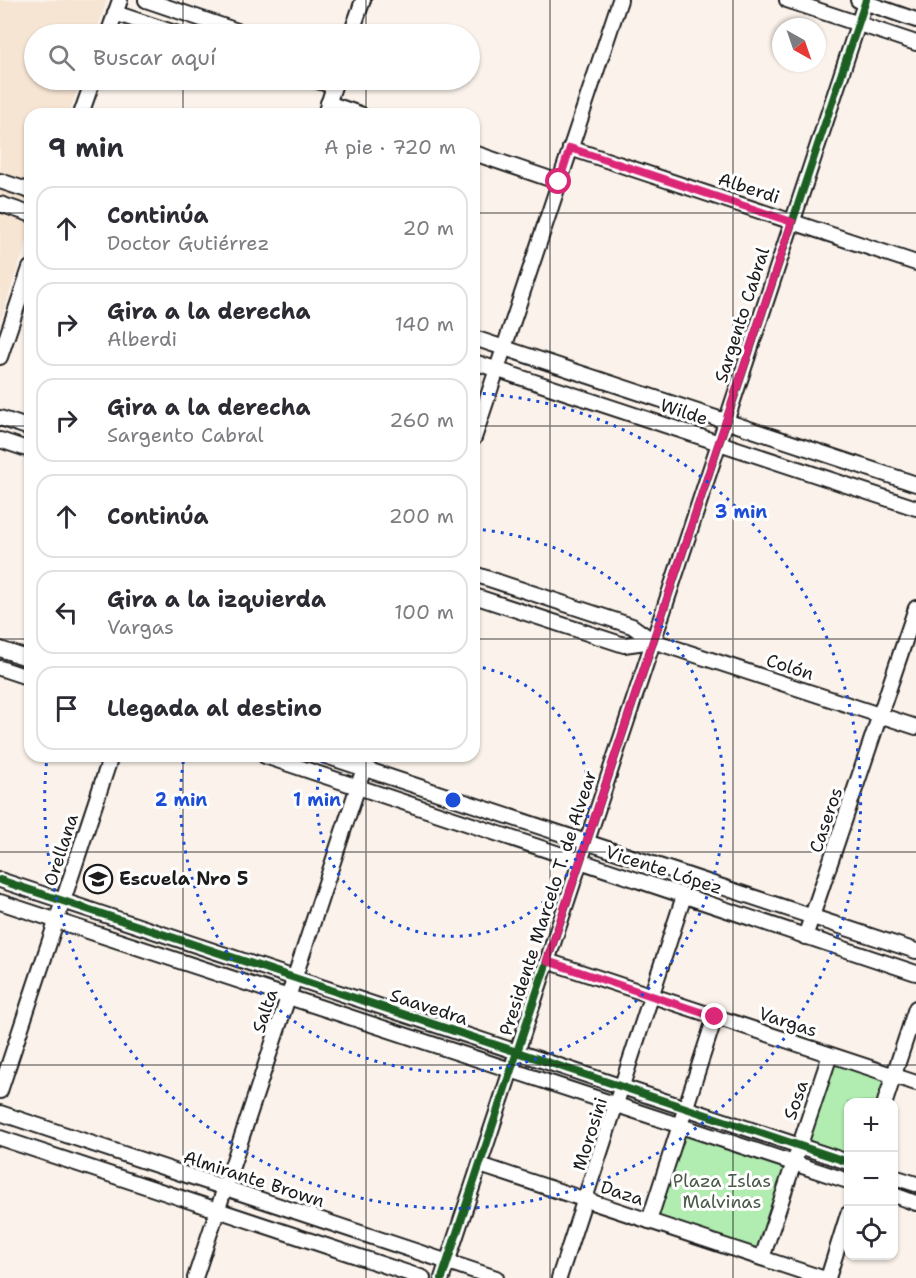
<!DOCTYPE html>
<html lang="es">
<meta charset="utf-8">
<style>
body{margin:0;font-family:"Shantell Sans",sans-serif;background:#f7f7f7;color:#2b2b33}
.controls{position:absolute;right:18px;bottom:18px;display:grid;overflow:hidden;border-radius:12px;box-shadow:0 2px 4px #0004}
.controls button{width:54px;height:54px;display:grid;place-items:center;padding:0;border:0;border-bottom:2px solid #e1e1e2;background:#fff;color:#2b2b33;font:30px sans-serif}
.compass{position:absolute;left:772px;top:18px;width:54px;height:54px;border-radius:50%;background:#fff;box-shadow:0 2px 4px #0004;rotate:140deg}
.stop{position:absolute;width:18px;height:18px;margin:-14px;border:4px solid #db2777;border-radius:50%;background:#fff}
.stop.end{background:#db2777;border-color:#fff;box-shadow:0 2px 6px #0008}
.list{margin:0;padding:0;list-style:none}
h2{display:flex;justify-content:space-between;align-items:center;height:78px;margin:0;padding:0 24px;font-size:26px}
h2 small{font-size:20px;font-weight:400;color:#7c7c81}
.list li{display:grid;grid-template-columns:39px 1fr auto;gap:18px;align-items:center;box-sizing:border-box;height:84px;margin:0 12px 12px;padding:0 12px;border:2px solid #e1e1e2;border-radius:18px}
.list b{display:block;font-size:22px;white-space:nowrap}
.list p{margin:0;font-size:20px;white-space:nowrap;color:#7c7c81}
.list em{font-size:20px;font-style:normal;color:#7c7c81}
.icon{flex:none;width:33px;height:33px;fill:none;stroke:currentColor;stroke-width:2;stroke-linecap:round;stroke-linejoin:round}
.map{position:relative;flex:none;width:916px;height:1278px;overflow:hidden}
.search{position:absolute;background:#fff;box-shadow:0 2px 4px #0004;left:24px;top:24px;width:456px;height:66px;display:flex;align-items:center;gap:15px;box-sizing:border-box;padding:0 21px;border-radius:33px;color:#7c7c81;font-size:22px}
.panel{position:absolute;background:#fff;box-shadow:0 2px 4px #0004;left:24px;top:108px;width:456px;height:654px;border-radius:18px}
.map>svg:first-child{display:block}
.built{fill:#f7e5d4}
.green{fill:#b1ecb0;stroke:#668466;stroke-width:1.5}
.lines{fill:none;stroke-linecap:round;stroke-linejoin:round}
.minor-casing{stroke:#1c1c1c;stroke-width:18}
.minor{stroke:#fff;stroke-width:14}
.cycleway-casing{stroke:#fff;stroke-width:11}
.cycleway{stroke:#1b5e20;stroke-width:8}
.route{stroke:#db2777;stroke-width:8}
.grid{fill:none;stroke:#1c1c1c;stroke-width:1.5;stroke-opacity:0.55}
.ring{fill:none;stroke:#1d4ed8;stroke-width:3;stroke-dasharray:3 6}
.labels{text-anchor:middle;stroke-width:6;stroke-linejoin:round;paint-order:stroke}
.street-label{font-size:18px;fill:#1c1c1c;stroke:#fff}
.poi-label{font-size:18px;font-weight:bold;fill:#1c1c1c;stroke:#fff;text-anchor:start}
.park-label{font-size:18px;fill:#495a48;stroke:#fff}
.centre{fill:#1d4ed8;stroke:#fff;stroke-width:3}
.ring-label{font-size:18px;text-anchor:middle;font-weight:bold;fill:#1d4ed8;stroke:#fff;stroke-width:6;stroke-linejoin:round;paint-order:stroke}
</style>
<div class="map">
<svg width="916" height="1278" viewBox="0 0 916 1278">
<rect width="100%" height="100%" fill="#fbf3eb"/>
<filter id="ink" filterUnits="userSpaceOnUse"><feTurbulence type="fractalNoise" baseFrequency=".0167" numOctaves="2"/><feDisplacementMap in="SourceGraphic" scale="12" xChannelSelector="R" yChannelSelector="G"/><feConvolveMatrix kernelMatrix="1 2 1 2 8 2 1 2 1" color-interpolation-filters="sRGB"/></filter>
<g filter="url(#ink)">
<polygon class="built" points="0,0 107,0 96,34 34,34 34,80 81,80 69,114 30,114 30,232 0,322"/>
<g class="green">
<polygon points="834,1062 886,1079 878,1102 848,1102 848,1154 808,1141"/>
<polygon points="685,1132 787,1166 758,1250 657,1216"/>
</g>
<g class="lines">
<g class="minor-casing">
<g id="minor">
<polyline points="146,0 246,34"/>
<polyline points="787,0 916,43"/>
<polyline points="858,0 916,20"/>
<polyline points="115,13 178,34"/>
<polyline points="108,34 120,0"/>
<polyline points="351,34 363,0"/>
<polyline points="314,80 334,86"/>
<polyline points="328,103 360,114"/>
<polyline points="81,114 93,80"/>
<polyline points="325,114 336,80"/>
<polyline points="570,148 916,263"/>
<polyline points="474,153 559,182"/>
<polyline points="0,181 30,191"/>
<polyline points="0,204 30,214"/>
<polyline points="474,338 916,484"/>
<polyline points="0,357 30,268"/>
<polyline points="474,362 916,508"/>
<polyline points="0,418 30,428"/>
<polyline points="474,438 620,0"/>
<polyline points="0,440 30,450"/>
<polyline points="474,574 632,626 653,641 916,727"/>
<polyline points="474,596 624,645 653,641"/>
<polyline points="0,649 30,659"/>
<polyline points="0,668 30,678"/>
<polyline points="265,756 916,973"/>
<polyline points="326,756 916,951"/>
<polyline points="0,880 848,1162"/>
<polyline points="0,902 848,1181"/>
<polyline points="805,937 916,608"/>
<polyline points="547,961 916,1083"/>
<polyline points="0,1091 111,756"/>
<polyline points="885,1102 916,1008"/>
<polyline points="0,1113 496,1278"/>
<polyline points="0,1138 423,1278"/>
<polyline points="480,1165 822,1278"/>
<polyline points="894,1177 916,1184"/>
<polyline points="894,1195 916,1203"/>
<polyline points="649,1221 715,1017"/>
<polyline points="762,1258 830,1055"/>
<polyline points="195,1278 368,756"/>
<polyline points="442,1278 866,0"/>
<polyline points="559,1278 684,896"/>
<polyline points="828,1278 848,1214"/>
</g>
</g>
<use href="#minor" class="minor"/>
<g class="cycleway-casing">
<g id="cycleway">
<polyline points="0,880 848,1162"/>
<polyline points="442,1278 866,0"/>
</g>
</g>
<use href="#cycleway" class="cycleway"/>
</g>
</g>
<g class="lines" filter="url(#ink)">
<polyline class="route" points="559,182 570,148 792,222 547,961 715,1017"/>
</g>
<path class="grid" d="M183 0V34M366 0V34M550 0V1278M733 0V1278M183 80V114M366 80V114M0 213H30M474 213H916M0 426H30M474 426H916M0 639H30M474 639H916M183 756V1278M366 756V1278M0 852H916M0 1065H916"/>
<g class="ring">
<path d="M474 666A136 136 0 1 1 324 757"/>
<path d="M474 529A272 272 0 1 1 184 757"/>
<path d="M474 393A408 408 0 1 1 47 757"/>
</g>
<defs>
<g id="school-ring" transform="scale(1.5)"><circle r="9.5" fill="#fff" stroke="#1c1c1c" stroke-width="1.5"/><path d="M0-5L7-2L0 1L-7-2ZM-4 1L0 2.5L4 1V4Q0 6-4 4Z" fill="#1c1c1c"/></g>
</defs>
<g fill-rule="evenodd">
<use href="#school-ring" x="98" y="879"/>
</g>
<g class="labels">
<g class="street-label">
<text transform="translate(749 188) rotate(18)" y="6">Alberdi</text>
<text transform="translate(742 315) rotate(-72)" y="6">Sargento Cabral</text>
<text transform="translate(684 412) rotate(18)" y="6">Wilde</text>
<text transform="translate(790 667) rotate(18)" y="6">Colón</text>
<text transform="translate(826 820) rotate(-71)" y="6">Caseros</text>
<text transform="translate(61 850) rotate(-72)" y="6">Orellana</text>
<text transform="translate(664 870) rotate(18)" y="6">Vicente López</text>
<text transform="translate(548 903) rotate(-72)" y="6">Presidente Marcelo T. de Alvear</text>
<text transform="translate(429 1007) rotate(18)" y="6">Saavedra</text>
<text transform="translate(265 1011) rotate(-72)" y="6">Salta</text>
<text transform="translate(788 1022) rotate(18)" y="6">Vargas</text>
<text transform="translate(796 1100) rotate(-71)" y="6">Sosa</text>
<text transform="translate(590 1134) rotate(-72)" y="6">Morosini</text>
<text transform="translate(254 1179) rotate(18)" y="6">Almirante Brown</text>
<text transform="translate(622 1193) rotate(18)" y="6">Daza</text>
</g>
<g class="poi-label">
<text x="119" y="885">Escuela Nro 5</text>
</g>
<g class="park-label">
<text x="722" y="1187">Plaza Islas<tspan x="722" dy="21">Malvinas</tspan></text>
</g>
</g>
<circle cx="453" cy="800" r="9" class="centre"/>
<g class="ring-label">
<text x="741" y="518">3 min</text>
<text x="181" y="806">2 min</text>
<text x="317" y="806">1 min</text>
</g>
</svg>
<div class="controls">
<button>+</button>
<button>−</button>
<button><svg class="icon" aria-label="locate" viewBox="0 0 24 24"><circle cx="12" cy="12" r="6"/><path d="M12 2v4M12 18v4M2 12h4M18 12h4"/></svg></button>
</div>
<svg class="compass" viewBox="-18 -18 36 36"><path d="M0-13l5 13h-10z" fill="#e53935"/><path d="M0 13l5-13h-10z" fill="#7c7c81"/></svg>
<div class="stop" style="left:559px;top:182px"></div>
<div class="stop end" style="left:715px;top:1017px"></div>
<div class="search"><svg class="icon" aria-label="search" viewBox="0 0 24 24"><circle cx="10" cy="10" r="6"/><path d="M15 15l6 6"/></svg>Buscar aquí</div>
<section class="panel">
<h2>9 min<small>A pie · 720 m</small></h2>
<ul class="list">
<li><svg class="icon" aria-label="ahead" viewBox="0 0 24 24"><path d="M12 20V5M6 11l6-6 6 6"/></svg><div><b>Continúa</b><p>Doctor Gutiérrez</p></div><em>20 m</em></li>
<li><svg class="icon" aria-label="right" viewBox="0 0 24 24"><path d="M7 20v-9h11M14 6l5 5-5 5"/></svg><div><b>Gira a la derecha</b><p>Alberdi</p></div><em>140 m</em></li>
<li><svg class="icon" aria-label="right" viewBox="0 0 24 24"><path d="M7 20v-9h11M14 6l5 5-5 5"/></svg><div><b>Gira a la derecha</b><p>Sargento Cabral</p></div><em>260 m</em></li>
<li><svg class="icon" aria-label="ahead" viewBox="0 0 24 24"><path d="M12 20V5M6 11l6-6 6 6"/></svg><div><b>Continúa</b></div><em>200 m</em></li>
<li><svg class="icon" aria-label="left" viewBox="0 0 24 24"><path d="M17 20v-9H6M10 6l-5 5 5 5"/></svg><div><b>Gira a la izquierda</b><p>Vargas</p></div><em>100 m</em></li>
<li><svg class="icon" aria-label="arrive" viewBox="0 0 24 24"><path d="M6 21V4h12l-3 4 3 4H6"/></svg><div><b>Llegada al destino</b></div></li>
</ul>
</section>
</div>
